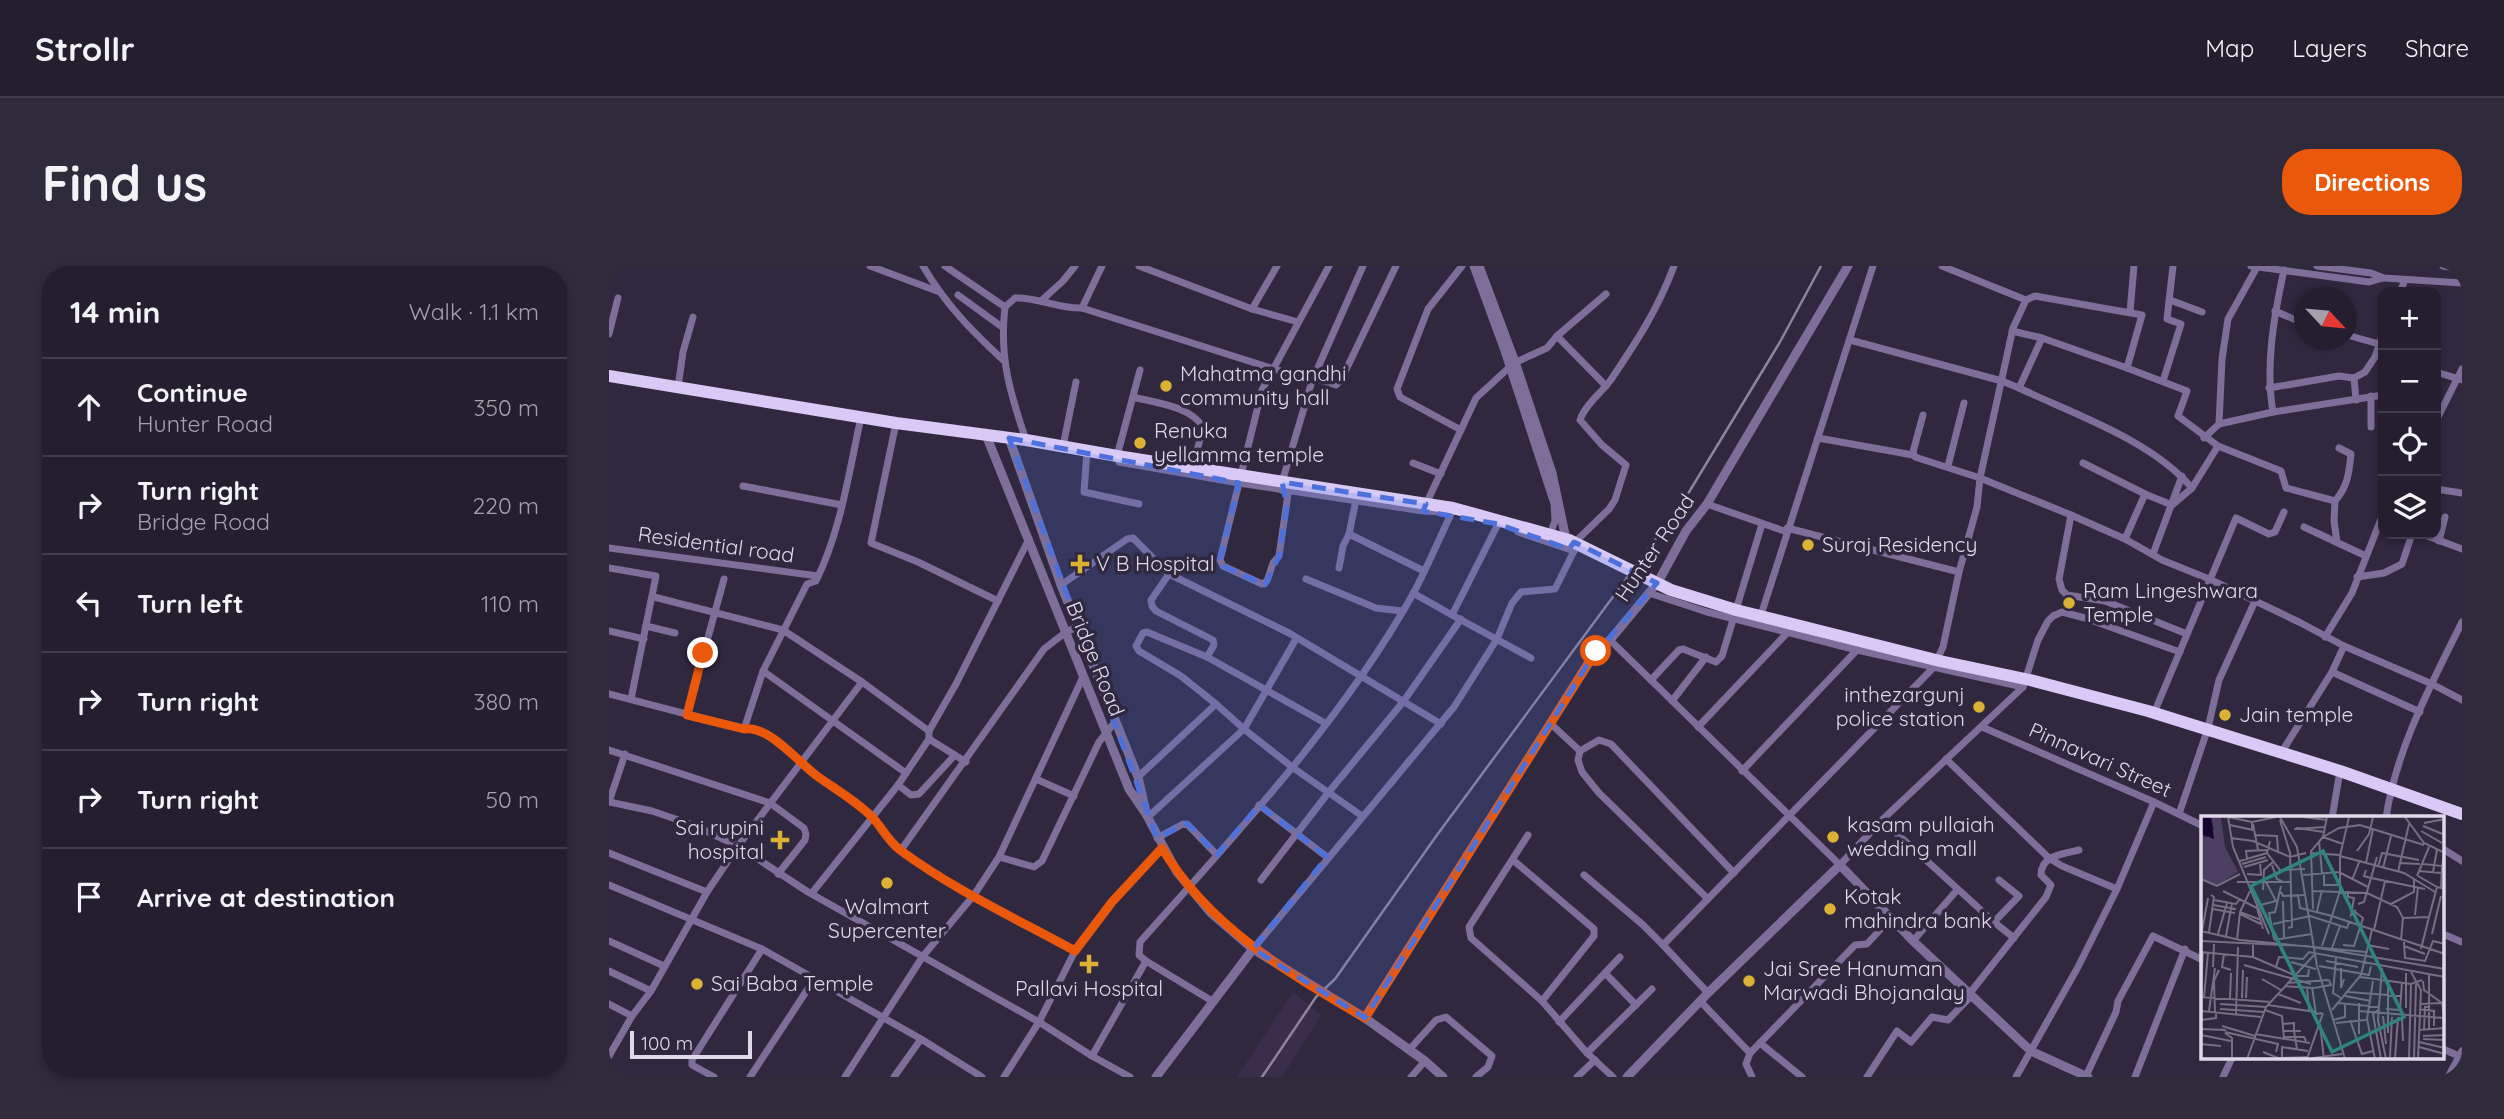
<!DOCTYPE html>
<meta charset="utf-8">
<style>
body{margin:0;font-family:Quicksand,sans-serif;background:#302b3b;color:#f1f3f6}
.controls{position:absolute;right:21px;top:21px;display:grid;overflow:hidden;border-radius:14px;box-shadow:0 4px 10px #0003}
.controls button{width:63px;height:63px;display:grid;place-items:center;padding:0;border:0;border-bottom:2px solid #413c4b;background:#241e2f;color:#f1f3f6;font:35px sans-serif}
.compass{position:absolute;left:1685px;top:21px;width:63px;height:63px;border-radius:50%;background:#241e2f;box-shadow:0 4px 10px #0003;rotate:116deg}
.scale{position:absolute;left:21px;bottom:18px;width:122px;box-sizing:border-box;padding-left:7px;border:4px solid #ded9e9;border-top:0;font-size:19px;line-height:24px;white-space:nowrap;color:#ded9e9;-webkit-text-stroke:5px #30283f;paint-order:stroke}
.stop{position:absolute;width:21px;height:21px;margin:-16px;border:5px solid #ea580c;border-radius:50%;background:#fff}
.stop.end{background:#ea580c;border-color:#fff;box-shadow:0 2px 7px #0008}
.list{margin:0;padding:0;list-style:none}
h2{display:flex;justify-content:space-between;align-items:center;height:91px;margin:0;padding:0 28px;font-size:30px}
h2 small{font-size:23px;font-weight:400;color:#a3a2aa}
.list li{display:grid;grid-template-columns:46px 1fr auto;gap:21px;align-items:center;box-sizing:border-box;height:98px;padding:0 28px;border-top:2px solid #413c4b}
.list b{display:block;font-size:26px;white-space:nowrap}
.list p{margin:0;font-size:23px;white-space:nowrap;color:#a3a2aa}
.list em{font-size:23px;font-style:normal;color:#a3a2aa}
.icon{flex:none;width:38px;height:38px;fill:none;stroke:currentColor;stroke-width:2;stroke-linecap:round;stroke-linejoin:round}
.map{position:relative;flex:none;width:1853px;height:811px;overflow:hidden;border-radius:28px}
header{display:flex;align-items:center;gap:42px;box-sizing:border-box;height:98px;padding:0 35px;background:#241e2f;border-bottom:2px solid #413c4b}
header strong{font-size:33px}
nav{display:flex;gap:38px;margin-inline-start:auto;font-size:24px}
.intro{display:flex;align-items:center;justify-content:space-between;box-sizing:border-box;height:168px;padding:0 42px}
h1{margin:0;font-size:49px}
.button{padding:18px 32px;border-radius:28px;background:#ea580c;color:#fff;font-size:24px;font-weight:700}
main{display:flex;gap:42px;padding:0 42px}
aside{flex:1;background:#241e2f;border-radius:28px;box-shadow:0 4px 10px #0003}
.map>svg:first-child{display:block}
.built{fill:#392f4d}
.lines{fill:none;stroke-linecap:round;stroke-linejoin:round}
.minor{stroke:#7d6f99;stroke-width:7}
.tertiary{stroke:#7d6f99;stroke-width:9}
.trunk{stroke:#d8c9f6;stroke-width:12}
.rail{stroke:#8c8598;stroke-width:2.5}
.route{stroke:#ea580c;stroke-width:9}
.marked{fill:#4d71dc;fill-opacity:0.2;stroke:#4d71dc;stroke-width:5;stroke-dasharray:14 9;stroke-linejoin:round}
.poi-dot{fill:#dbb233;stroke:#30283f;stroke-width:2.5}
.labels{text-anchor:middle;stroke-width:7;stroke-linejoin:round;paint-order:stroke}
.poi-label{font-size:21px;fill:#ded9e9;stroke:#30283f;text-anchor:start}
.street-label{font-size:21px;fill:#ded9e9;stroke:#30283f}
.inset-road{fill:none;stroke:#766f83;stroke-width:2}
.view{fill:#2e8580;fill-opacity:0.15;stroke:#2e8580;stroke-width:3.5}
.inset-edge{fill:none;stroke:#ded9e9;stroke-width:3.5}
</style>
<header>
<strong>Strollr</strong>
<nav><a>Map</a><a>Layers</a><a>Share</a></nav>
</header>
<div class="intro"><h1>Find us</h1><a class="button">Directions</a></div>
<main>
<aside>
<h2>14 min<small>Walk · 1.1 km</small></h2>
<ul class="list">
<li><svg class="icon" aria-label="ahead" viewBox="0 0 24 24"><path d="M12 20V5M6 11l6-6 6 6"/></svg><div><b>Continue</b><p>Hunter Road</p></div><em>350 m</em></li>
<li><svg class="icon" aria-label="right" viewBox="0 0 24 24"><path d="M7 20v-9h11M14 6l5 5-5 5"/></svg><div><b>Turn right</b><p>Bridge Road</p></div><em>220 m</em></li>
<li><svg class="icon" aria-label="left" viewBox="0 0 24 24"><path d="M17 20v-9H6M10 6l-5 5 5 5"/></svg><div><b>Turn left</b></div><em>110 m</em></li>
<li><svg class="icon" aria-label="right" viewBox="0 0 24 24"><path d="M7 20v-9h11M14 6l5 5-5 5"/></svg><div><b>Turn right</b></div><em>380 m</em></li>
<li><svg class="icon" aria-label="right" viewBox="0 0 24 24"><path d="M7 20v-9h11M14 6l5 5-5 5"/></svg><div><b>Turn right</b></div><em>50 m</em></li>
<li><svg class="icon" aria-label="arrive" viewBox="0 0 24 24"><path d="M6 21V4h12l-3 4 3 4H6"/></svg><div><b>Arrive at destination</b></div></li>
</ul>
</aside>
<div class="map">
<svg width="1853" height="811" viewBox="0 0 1853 811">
<rect width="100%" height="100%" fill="#30283f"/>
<polygon class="built" points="684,726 712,749 673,811 628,811"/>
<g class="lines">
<g class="minor">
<polyline points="261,0 328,25"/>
<path d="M314 0C337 39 361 63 394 94"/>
<polyline points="336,0 396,41"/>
<polyline points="530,0 643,43 689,56"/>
<polyline points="720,0 653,124 611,294 614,300 653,318 658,315 664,297 670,290 679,228 671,223 703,115 754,0"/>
<polyline points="864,0 894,82 945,238 946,255 940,271"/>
<polyline points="1333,0 1417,34 1426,30 1533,49 1518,102 1578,125 1569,150 1609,180 1672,205 1677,222 1726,235 1725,255 1728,276"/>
<polyline points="1642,0 1760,16 1774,12"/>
<polyline points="1708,0 1762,7 1775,12 1853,17"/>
<polyline points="1834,0 1853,3"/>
<polyline points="1648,1 1619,53 1613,93 1610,158 1664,146 1774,129"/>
<polyline points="1791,26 1796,14"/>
<polyline points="349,29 393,61"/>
<polyline points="1561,34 1593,46"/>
<polyline points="432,35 454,15 466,0"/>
<polyline points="473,42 493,0"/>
<polyline points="643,43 668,0"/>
<polyline points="1666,45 1696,58"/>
<polyline points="1521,46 1525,0"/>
<polyline points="1403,65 1433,72 1518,102"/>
<polyline points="0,68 9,32"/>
<polyline points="1738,69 1770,78"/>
<polyline points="948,70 997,120"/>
<path d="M1241 74 1393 115 1410 122C1467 149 1542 174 1583 222"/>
<polyline points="1827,106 1853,114"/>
<polyline points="704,112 727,119 732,114 787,0"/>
<polyline points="1745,112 1747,134"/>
<polyline points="1554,115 1572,58 1558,53 1564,0"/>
<polyline points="69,121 74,86 84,51"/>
<polyline points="1410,122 1433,72"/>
<polyline points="1660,122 1730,110 1745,112 1756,106 1766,91 1774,67"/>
<polyline points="1762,130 1762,161"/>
<path d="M524 131C547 137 581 140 594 161L583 205"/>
<path d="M1664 146C1656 100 1665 50 1675 4"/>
<polyline points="1314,149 1304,186 1306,191 1371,212 1462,249 1516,273 1553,294 1600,313 1690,356 1735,380 1823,418 1853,434"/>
<polyline points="1827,155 1853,103"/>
<polyline points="287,157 262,277 309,296 389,335"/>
<polyline points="852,164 791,131 788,123 819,43 853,0"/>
<polyline points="1209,172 1304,189"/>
<polyline points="1595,172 1610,158"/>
<path d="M417 174C401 127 390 91 396 41L406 32C429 31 449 43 473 42L703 115"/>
<polyline points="454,180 467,116"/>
<polyline points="478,185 475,226 530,238"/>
<polyline points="508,190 531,104"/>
<polyline points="510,196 630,217 814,245 834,246"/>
<polyline points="804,197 832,208"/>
<polyline points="1474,197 1536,228 1563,239 1583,222 1609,180"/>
<polyline points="1339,200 1355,137"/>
<polyline points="134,220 233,239"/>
<polyline points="1827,223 1853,227"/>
<path d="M1726 235C1739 220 1740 207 1742 188L1730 182"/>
<polyline points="817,238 867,132 905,97 938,82 948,70 997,28"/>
<polyline points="1098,238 1178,266"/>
<polyline points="1462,249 1450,313 1453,324 1458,329 1496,335 1578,368"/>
<polyline points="889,258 843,349 922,392"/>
<polyline points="1695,261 1757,290"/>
<polyline points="1178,262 1350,306"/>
<polyline points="909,266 965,285"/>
<polyline points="740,268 747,234"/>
<polyline points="1813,268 1853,283"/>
<polyline points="1516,273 1536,228"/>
<polyline points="1830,275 1836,251"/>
<polyline points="0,282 209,310"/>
<polyline points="1544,288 1573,210"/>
<polyline points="0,302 47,310 22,433"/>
<polyline points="730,302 734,280 740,268 815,305"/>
<polyline points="560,308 542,334 543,340 547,345 604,374 605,379 598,391"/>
<polyline points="1748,311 1775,307 1793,298 1803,268"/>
<polyline points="697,313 767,342 793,345"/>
<polyline points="452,319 518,273 524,272 560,308 680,367 832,458"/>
<polyline points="804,327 843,349"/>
<polyline points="1040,327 1098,346 1248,384 1414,421"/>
<polyline points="45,331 174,364 253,416 320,465"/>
<polyline points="1151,352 1264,0"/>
<polyline points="37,360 66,367"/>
<polyline points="0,365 35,373"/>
<polyline points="1716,371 1743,327 1774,248"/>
<polyline points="687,373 635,463 683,501 753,550"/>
<polyline points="1001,374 1231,599 1273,554 1414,421 1429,374 1439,355 1444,350 1453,346 1476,352 1571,386"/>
<polyline points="154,405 297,507"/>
<polyline points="1723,406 1811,446"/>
<polyline points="1042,414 1070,384 1074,383 1107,396 1113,390 1153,258"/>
<path d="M0 428 135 463C161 459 185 493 204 507 223 521 248 535 264 552 274 563 279 575 291 584 345 624 408 653 466 685"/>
<polyline points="1063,435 1097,391"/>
<polyline points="607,438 572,410 530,385 527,380 534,367 538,366 598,391 716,457"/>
<polyline points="1545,447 1627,252 1660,268 1666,266 1675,246"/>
<polyline points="78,448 115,313"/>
<polyline points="941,457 971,485 969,494 973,506 990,527 1098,632"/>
<polyline points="1089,461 1180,365"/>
<polyline points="1373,461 1545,536 1594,560"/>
<path d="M135 463 154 405 198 318 207 315C232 264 240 206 252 151"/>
<polyline points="320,473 357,496"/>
<polyline points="0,484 161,537 195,562 197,568 196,574 169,608"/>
<polyline points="971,485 990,474 1002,478 1125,607"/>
<polyline points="1672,487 1723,406 1735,380"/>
<polyline points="1337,493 1440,592 1453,600 1508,623"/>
<polyline points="1133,505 1248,384"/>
<polyline points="529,511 607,438 635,463 539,551"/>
<polyline points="427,513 465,530"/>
<polyline points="289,519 302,529 310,528 345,490"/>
<polyline points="0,536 43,545 84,559 129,580 199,626 430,756 483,790 521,811"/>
<polyline points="0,536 16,488"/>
<polyline points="650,539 718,591"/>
<polyline points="1570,548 1599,462 1610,414 1646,335"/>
<polyline points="1723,552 1731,505"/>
<path d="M1777 552C1787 483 1822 419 1853 356"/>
<polyline points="1273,554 1385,656"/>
<polyline points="919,569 860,661 862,672 933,735 978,787 1004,811"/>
<polyline points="548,572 574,558 579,559 608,589"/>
<polyline points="1834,583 1853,595"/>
<polyline points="292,584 435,383 457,366 468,361"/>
<polyline points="0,587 98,626"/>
<polyline points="390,591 425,601 433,595 490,476 506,456"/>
<polyline points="904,594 985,663 985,670 933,735"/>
<polyline points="975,609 1033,658 1054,679"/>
<polyline points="652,614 719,527 794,436 852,353"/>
<polyline points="1390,614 1410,630 1385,656 1405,672"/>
<polyline points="0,619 153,683 312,773 373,811"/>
<polyline points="203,627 289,519 320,473 320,465 347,418 420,273"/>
<polyline points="1834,668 1853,676"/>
<polyline points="0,675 55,700"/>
<polyline points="1304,675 1348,624"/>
<path d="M644 683 845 441 888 373 903 337 912 326 946 323 965 285 962 280 1000 243 1006 234 1017 199 993 179 971 154C976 139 992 127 1001 115 1028 75 1048 45 1065 0"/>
<polyline points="0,705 42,725"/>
<polyline points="996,707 1027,739"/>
<polyline points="1099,727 1054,679 1324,402 1334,381 1350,306 1368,241 1371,212 1404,62 1417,34"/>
<path d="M1361 727 1437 631 1442 619 1432 609C1432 589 1454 588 1470 584"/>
<path d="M603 735 537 695 530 689 531 676C628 567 732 456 804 328 818 302 830 273 843 246"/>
<polyline points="1091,735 1141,787"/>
<polyline points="0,738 23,750"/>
<polyline points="950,756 1011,691"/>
<polyline points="1151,777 1246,679 1258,678 1282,652"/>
<polyline points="1834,783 1852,791"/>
<polyline points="800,784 827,754 837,751 883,790 879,801 867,811"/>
<polyline points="978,787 1043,723"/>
<polyline points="0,790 23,750 42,725 98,626 129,580 253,416"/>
<polyline points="483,790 537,695"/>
<polyline points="1477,810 1507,746 1509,735 1544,670 1594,694"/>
<polyline points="105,811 83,799 83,794 153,683"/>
<polyline points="141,811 206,712"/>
<polyline points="236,811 314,690 365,629 390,591 474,411"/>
<polyline points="285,811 312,773"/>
<polyline points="395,811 430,756 466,685 503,636 553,582"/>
<polyline points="802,811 816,795"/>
<polyline points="968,811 986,794"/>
<polyline points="1143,811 1137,798 1141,787 1151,777 1193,811"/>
<polyline points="1258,811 1288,765 1302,776 1323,751 1339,754 1363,729"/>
<polyline points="1407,811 1469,701 1508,623 1545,536"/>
<polyline points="1526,811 1576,683"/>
<polyline points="1614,811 1623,792"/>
<polyline points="1839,811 1853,785"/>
</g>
<g class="tertiary">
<polyline points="870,0 906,96 943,207 957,273"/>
<polyline points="377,169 520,523 537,548 568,606 601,646 644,683 756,752 816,795 834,811"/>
<polyline points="400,172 452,319 529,511 537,546"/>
<polyline points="756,752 982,393 987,385 1001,374 1049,316 1077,265 1098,238 1239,0"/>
<polyline points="547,811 644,683"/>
<polyline points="1018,811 1099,727 1231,599 1304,675 1422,785 1479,811"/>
</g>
<polyline class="trunk" points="0,110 287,157 417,174 514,191 844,242 960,274 1062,324 1127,344 1331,395 1421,414 1539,445 1731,505 1853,548"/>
<polyline class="rail" points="653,811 707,731 726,713 828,569 1074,236 1171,76 1212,0"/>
</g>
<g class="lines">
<path class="route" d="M94 387 78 449 135 463C160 459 189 496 208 510 226 523 249 536 264 552 274 563 279 575 291 584 345 624 408 653 466 685L503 636 553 582C600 661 678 706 756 752L987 385"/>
</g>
<path class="marked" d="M400 172 630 217 610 298 656 319 670 290 678 240 673 216 817 238 814 245 889 258 960 283 965 276 1048 317 982 393 756 752 644 683 718 591 650 539 608 589 578 557 548 572Z"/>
<g class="poi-dot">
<circle cx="557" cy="120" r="7"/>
<circle cx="531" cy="177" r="7"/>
<circle cx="1199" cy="279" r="7"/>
<path d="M467.5 287.5h7v7h7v7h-7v7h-7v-7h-7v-7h7z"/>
<circle cx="1460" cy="337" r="7"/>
<circle cx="1370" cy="441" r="7"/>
<circle cx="1616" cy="449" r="7"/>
<circle cx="1224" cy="571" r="7"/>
<path d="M167.5 563.5h7v7h7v7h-7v7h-7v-7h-7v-7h7z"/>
<circle cx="278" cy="617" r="7"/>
<circle cx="1221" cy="643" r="7"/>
<path d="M476.5 687.5h7v7h7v7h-7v7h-7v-7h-7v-7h7z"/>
<circle cx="1140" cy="715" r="7"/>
<circle cx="88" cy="718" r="7"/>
</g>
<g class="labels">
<g class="poi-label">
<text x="571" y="115">Mahatma gandhi<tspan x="571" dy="24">community hall</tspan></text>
<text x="545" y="172">Renuka<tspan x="545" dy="24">yellamma temple</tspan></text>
<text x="1213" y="286">Suraj Residency</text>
<text x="487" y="305">V B Hospital</text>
<text x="1474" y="332">Ram Lingeshwara<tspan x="1474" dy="24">Temple</tspan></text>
<text x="1356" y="436" text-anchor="end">inthezargunj<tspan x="1356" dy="24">police station</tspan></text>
<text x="1630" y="456">Jain temple</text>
<text x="1238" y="566">kasam pullaiah<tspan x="1238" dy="24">wedding mall</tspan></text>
<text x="155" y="569" text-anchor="end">Sai rupini<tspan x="155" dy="24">hospital</tspan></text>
<text x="1235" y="638">Kotak<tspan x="1235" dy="24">mahindra bank</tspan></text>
<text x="278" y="648" text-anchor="middle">Walmart<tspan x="278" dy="24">Supercenter</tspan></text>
<text x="1154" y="710">Jai Sree Hanuman<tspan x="1154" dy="24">Marwadi Bhojanalay</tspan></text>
<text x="102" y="725">Sai Baba Temple</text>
<text x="480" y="730" text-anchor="middle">Pallavi Hospital</text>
</g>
<g class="street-label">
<text transform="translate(107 279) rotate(8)" y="7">Residential road</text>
<text transform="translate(1046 282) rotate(-56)" y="7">Hunter Road</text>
<text transform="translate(486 393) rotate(68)" y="7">Bridge Road</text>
<text transform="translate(1491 494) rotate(24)" y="7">Pinnavari Street</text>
</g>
</g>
<g transform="translate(1592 550)">
<rect width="243" height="243" fill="#30283f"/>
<path d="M10 1H20L24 31 37 56 16 69 0 63V18L4 22 13 13Z" fill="#4b3f62"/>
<path d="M0 1H10L13 23 0 18Z" fill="#180430"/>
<path class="inset-road" d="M27 1 32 31 68 118M27 1 51 6M79 1 96 31 116 150 144 243M102 1 126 4M148 1 139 40V75L131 100 244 138M204 1 223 27 244 37M79 4 89 37 91 111 87 112M223 7 244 3M52 8 57 34M29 9 52 14M222 10 244 19M95 12 123 16M93 13 124 11M51 14V6L75 1M220 15 241 27M54 19 76 20 77 36M30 22 52 25 89 41 105 37M69 25 66 37 79 54 104 53M118 25 121 57M142 28 122 21 138 12 159 9 223 29M156 35 168 18 172 1M110 37 139 39M139 40 203 57 234 76M46 43 45 35 67 34M39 45 66 37M165 47 172 13M198 47 219 48M41 48 65 41M222 48 241 50 243 37M71 49 76 63 82 66M43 51 67 44M177 51 181 37 218 44M182 52 190 20M165 54 163 60 170 62 176 41M218 55 240 57M197 56 208 8M232 56 236 34M123 57V69H139M46 58 60 59 59 46M102 59 138 56 167 71M216 60 228 31M217 60 236 71M0 63 16 70 39 58M151 64 159 44M36 66H89M240 72 241 50M62 74 63 54 73 45M22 75 56 92 62 113M111 75 166 77 196 91 202 102 228 101 220 133M147 75V81L153 82 150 99 155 94M80 76 82 80 103 79M97 79 99 92 131 100 121 130M13 84 35 88 39 83M82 85 83 122M157 88 163 86 170 62 224 73M190 88 213 76V63M12 89 35 93M59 89 75 85 65 66M12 93 34 97M112 93 110 35 122 21 126 1M116 95 121 74M39 96 60 104M39 98 62 109M214 99 217 71M228 101 236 71 244 73M72 108 109 100 146 112 148 106M173 114 184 65M0 115 39 124 165 136M1 115 7 82M8 116 13 81 10 79M17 118 26 87M231 118 240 80M25 120 31 87M73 123 68 97 74 96 80 70M36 124 39 96 49 75M73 124 111 118M200 124 202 102M0 125 105 130 244 153M203 126 204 142 224 145 232 125 244 128M52 129V141L93 159M142 129 153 130 162 102 154 96M166 129 188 133M203 130 224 138M131 132 139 110M0 136 52 141M23 138 21 151 30 154M135 142 132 177 140 182M125 145 157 151M90 146 115 153M43 149 110 168M118 150 168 159 170 150M12 151 13 128M75 151 78 141 102 143 108 136 244 161M140 152V172L143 163M181 152 177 204 185 243M210 156 220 174 217 243M228 159V214M92 160H107L108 153M159 161 210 168 221 164M61 163 80 174M172 165 166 203 174 243M222 165 223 174 241 187 244 205M86 167 128 164M83 170 113 172 130 169 128 164M111 171 115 198 121 197M106 172 108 194M0 173 2 136M147 176 200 180M77 178 100 187M144 180 170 185M0 181 70 186M3 181 7 137M29 182 30 157M41 182 42 154M45 182 46 161M137 187 178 191M19 188 65 191M219 188 241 187M67 189 115 196M205 192V157M19 193 63 196M185 193 199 194 201 166M218 193 233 195V210M64 194 81 200 83 223M131 194 160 159 171 114M177 194 172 198 180 243M0 195 60 201M8 195 14 152M157 195 243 202M14 196 13 165 18 154M35 199 37 131M182 200 185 228M201 202 202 225M0 204 15 202V196M132 204 144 201V187M149 204 161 238 172 235M135 207 165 204M82 208 93 207V215H100M119 208 123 243M21 210 54 220M0 213 25 214M218 214 244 212M223 214 224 191H229M82 215H93L96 233M24 216 77 228 75 236M24 217 31 222V243M187 217V166M54 218 109 227M158 218V187M0 219 30 225M0 219V228L20 230M222 220 244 219M83 221H103L105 225M222 223 244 224M218 226 244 232M218 231 244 238M62 236 77 242 106 241M81 241V231L107 235M189 241 191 201M112 242 141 238M46 243 65 191 113 139M106 243 122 197M194 243 197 201M208 243 210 168M213 243 215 168"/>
<path class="view" d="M122 35 203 201 131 236 50 70Z"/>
<rect width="243" height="243" class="inset-edge"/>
</g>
</svg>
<div class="controls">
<button>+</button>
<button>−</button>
<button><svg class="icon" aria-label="locate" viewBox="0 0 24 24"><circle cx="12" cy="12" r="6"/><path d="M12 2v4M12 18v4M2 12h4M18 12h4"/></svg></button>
<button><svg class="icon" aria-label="layers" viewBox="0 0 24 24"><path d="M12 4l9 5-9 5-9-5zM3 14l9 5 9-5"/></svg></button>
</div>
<svg class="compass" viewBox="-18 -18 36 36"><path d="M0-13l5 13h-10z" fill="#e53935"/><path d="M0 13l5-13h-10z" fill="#a3a2aa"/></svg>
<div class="scale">100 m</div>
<div class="stop" style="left:987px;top:385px"></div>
<div class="stop end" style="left:94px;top:387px"></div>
</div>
</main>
